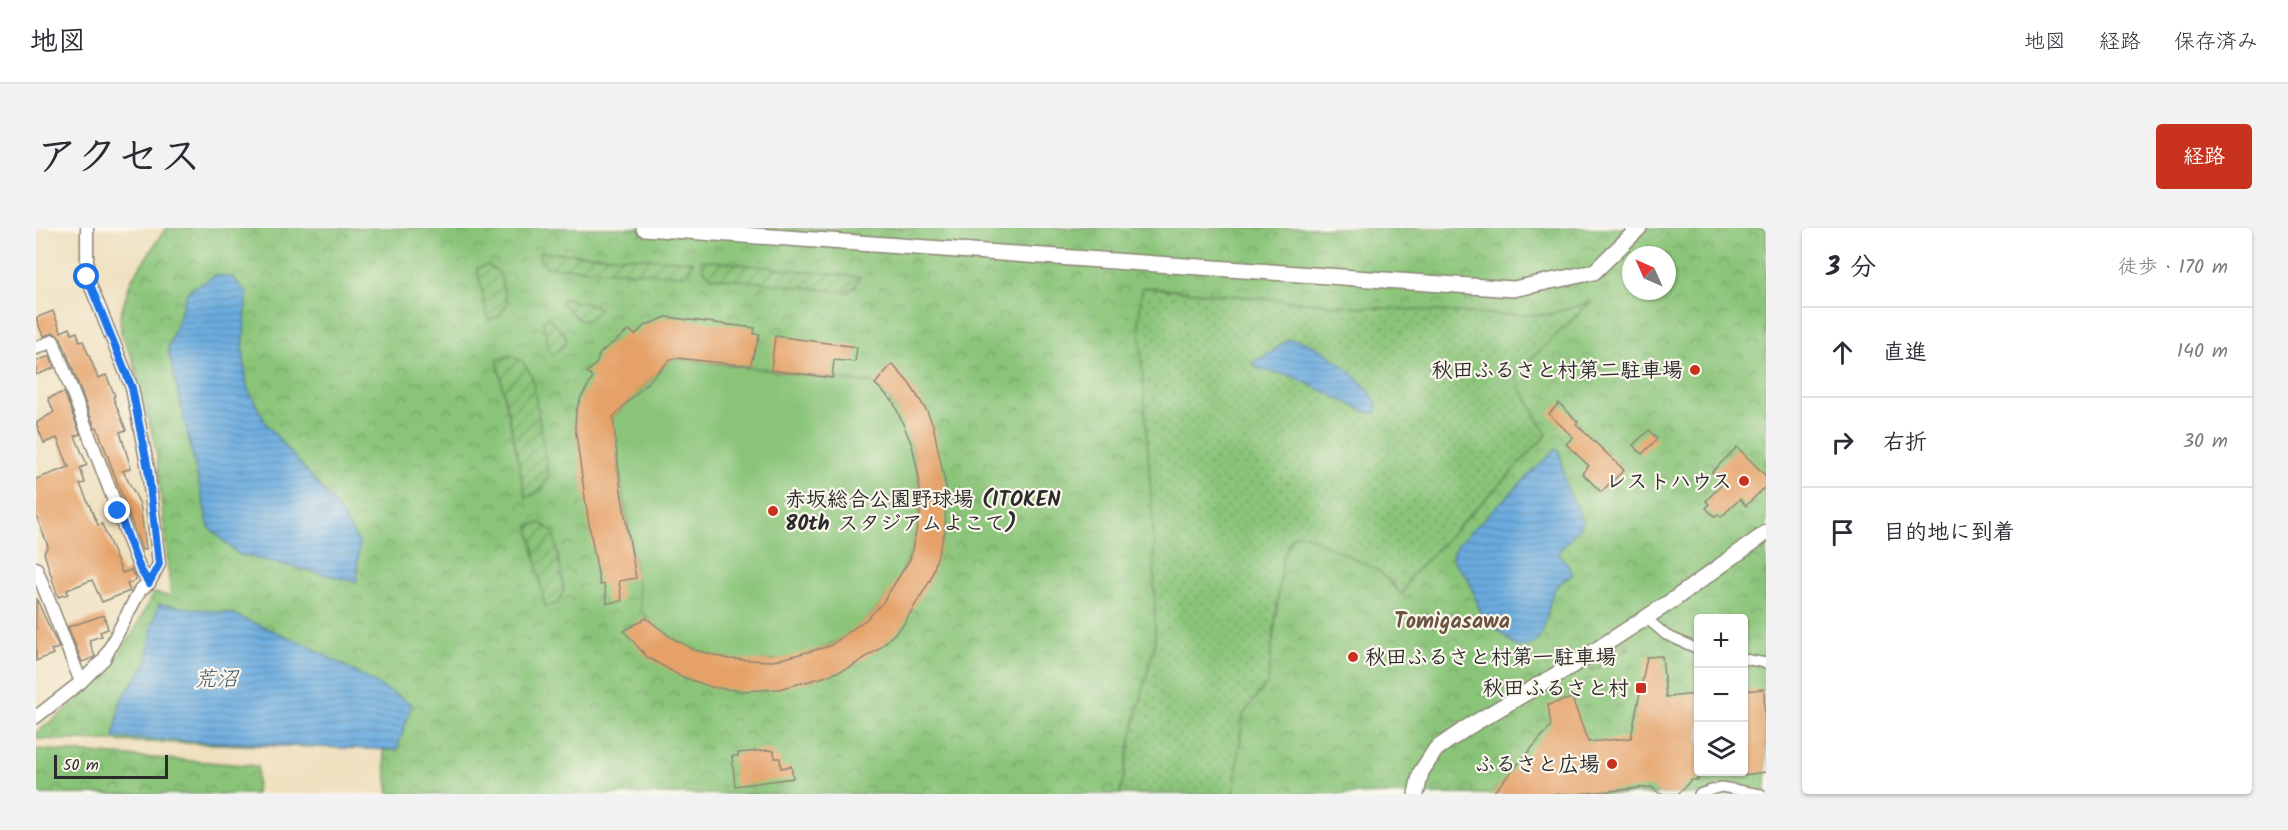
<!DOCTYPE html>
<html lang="ja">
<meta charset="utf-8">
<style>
body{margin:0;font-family:Kalam,"Klee One",sans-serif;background:#f2f2f3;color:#2b2b33}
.controls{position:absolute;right:18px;bottom:18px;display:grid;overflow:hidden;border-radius:6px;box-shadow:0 2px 4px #0004}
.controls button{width:54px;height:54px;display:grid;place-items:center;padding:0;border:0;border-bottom:2px solid #e1e1e2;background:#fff;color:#2b2b33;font:30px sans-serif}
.compass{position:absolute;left:1586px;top:18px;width:54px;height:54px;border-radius:50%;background:#fff;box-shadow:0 2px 4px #0004;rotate:315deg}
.scale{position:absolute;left:18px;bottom:15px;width:114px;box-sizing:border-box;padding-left:6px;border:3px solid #2b2b2b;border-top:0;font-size:16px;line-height:21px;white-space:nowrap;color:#2b2b2b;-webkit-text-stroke:4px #fbf7ec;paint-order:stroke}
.stop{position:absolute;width:18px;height:18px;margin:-14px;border:4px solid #1a73e8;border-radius:50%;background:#fff}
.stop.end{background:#1a73e8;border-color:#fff;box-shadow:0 2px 6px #0008}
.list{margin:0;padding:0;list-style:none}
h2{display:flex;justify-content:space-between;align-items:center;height:78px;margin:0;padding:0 24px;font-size:26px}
h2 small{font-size:20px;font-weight:400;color:#7c7c81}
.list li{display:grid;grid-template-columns:39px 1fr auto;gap:18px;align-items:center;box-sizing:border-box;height:90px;padding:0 24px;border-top:2px solid #e1e1e2}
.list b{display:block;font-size:22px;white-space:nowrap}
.list em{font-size:20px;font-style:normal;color:#7c7c81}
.icon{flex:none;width:33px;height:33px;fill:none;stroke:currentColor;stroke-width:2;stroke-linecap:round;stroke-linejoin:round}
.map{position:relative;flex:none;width:1730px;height:566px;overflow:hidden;border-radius:6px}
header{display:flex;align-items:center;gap:36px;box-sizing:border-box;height:84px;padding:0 30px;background:#fff;border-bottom:2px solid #e1e1e2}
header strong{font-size:28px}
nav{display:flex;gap:33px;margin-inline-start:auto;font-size:21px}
.intro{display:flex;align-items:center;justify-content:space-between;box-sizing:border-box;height:144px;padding:0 36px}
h1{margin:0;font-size:42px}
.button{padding:15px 27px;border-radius:6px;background:#c8321e;color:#fff;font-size:21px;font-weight:700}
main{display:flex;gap:36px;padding:0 36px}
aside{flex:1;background:#fff;border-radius:6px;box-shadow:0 2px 4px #0004}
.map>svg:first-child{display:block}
.grass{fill:url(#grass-dots);stroke:#5a7852;stroke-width:1.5}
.park{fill:url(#park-crowns);stroke:#5a7852;stroke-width:1.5;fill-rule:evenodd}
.garden{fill:url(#garden-furrows);stroke:#5a7852;stroke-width:1.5}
.pitch{fill:#89c478;stroke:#5a7852;stroke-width:1.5}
.water{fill:url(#water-rules);stroke:#4b6c85;stroke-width:1.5}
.building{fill:#e5a167}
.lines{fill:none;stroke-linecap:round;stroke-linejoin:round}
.pedestrian-casing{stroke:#8d8675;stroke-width:12}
.minor-casing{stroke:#8d8675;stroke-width:15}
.tertiary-casing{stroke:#8d8675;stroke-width:18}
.pedestrian{stroke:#fff;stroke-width:9}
.minor{stroke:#fff;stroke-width:12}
.tertiary{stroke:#fff;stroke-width:15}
.route{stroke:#1a73e8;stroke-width:8}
.poi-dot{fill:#c8321e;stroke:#fbf7ec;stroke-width:2}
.labels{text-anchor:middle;stroke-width:4.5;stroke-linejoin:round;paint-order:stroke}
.poi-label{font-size:21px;font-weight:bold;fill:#2b2b2b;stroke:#fbf7ec;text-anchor:end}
.neighbourhood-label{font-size:22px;font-weight:bold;fill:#6c5440;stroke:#fbf7ec}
.water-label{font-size:22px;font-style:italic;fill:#41586a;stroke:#fbf7ec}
</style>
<header>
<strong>地図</strong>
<nav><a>地図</a><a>経路</a><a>保存済み</a></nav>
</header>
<div class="intro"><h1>アクセス</h1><a class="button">経路</a></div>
<main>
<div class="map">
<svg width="1730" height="566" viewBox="0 0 1730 566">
<defs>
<pattern id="grass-dots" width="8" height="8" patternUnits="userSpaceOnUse" patternTransform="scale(1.5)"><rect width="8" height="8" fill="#89c478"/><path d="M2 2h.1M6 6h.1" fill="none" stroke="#709f63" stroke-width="1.8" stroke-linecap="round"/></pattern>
<pattern id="park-crowns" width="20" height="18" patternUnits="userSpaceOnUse" patternTransform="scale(1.5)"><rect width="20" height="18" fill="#89c478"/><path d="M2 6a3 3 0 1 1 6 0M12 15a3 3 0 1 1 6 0" fill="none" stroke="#709f63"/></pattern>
<pattern id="garden-furrows" width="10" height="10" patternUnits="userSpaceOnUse" patternTransform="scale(1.5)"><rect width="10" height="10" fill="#89c478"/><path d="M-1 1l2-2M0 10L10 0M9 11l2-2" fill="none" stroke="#709f63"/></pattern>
<pattern id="water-rules" width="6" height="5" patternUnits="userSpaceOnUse" patternTransform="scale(1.5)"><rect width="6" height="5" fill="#6bacdf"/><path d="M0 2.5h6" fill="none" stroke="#588cb5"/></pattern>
</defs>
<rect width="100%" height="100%" fill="#fbf7ec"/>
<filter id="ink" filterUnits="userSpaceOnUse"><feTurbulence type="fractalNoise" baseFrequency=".0167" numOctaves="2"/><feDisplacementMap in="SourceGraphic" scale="12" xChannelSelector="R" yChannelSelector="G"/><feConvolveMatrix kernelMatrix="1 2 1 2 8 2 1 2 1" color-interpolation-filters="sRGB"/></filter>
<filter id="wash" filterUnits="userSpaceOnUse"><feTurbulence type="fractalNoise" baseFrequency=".008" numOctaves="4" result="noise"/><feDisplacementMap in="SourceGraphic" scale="24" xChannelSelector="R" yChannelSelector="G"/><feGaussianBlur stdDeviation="1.35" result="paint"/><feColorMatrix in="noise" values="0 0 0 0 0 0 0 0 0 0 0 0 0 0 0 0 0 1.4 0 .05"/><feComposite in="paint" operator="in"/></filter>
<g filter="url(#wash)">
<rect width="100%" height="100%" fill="#efe0bf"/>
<polygon class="grass" points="852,36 1311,78 1510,87 1557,73 1511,207 1375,348 1366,367 1355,353 1257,307 1247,329 1232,454 1207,487 1198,566 1084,566 1096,506"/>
<g class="park">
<path d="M130 0H1730V566H1198L1207 487 1232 454 1247 329 1257 307H1270L1343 343 1366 367 1375 348 1511 207 1478 147 1555 74 1510 87H1470L1311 78 1106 59 1103 91 1118 315 1119 414 1096 506 1084 566H353L347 521 0 511V504C59 464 88 430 117 365L135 368 120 221 97 132 85 105 84 88 95 52ZM1595 27H1631V63H1595ZM1662 391H1708V544H1662Z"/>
<polygon points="0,521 222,538 220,566 0,566"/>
</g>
<g class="garden">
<polygon points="503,24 657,33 654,42 648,47 512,39 505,34"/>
<polygon points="667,32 824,49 819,58 811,64 676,49 667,42"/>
<polygon points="451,37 464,45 471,76 463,89 452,92 441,40"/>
<polygon points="528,71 560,78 564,81 550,93 543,92 525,75"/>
<polygon points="511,89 529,106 531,114 517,127 513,122 507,93"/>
<polygon points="474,128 486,133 496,148 512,247 507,261 490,270 461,132"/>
<polygon points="505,295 518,304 528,362 522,375 509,379 493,297"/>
<polygon points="1589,414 1593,420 1555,443 1551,437"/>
</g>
<path class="pitch" d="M640 130 839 156C861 174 872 199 878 226 910 355 798 462 671 426 647 419 617 403 605 381L576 196 577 189 634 132Z"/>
<g class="water">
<polygon points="180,47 197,50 211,65 207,122 211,159 231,197 298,275 323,315 321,354 202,326 173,299 132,121 152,63"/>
<path d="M1253 111C1284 113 1325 149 1341 175V185H1333L1256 148 1226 142 1217 137V134L1233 126Z"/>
<path d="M1520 221 1524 225 1530 258 1546 292 1545 298 1523 323C1524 333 1536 336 1536 347 1530 351 1522 355 1518 362 1508 381 1514 422 1481 419L1446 388 1432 350 1417 333 1416 327 1422 316Z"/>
<polygon points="123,376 197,386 271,417 376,476 361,522 78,510 85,472 112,433 116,399"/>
</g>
<g id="blocks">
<g class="building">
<polygon points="17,83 25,104 34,100 36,106 41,104 44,114 47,113 62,150 70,147 79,168 77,169 90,202 84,204 95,240 87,243 104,276 110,321 106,322 61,199 59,200 25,110 18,105 7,108 0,90"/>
<polygon points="630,89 719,100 718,106 724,106 714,138 640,130 634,132 577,189 585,264 600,350 583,353 586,373 571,375 568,356 564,357 552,291 539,199 540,183 545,169 557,150 551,144 560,136 564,125 593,102 599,107 608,98"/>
<polygon points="739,108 821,119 819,134 798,132 796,150 735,142"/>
<polygon points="14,128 18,140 0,147 0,133"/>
<polygon points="856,136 873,155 891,183 897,197 910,259 909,303 895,351 867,397 844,420 815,439 788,449 743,461 706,463 675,459 644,448 611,429 588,403 610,390 636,410 659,422 693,431 737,433 794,418 833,389 847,374 874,331 885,281 883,250 876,217 857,173 839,156"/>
<polygon points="28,164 44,206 39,208 51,237 44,240 49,255 44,256 62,297 66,296 86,345 95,342 100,352 91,356 94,363 66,374 56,352 31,362 32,366 22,369 8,325 12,318 0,287 0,251 33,239 21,210 8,215 0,195 18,184 12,170"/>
<polygon points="1523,175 1542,194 1540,196 1588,242 1565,264 1546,245 1553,238 1530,216 1537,209 1513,186"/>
<polygon points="1613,202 1621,211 1606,226 1597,217"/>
<polygon points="1701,219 1730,248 1730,258 1710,278 1704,271 1685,289 1682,286 1679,289 1670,280 1673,276 1670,273 1687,255 1676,244"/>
<polygon points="0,370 23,420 15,422 17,426 0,433"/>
<polygon points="68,387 72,401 64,404 66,408 53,412 59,429 46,434 32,399"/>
<polygon points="1626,428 1630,469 1662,466 1662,552 1655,552 1642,566 1624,566 1616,559 1540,566 1456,566 1515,498 1512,477 1536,470 1552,514 1595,510 1611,429"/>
<polygon points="1728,461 1730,544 1707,547 1707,463"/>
<polygon points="733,522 738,523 739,530 744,530 745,540 755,538 757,550 699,558 696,528 702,528 702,525"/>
</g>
</g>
</g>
<g filter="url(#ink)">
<use href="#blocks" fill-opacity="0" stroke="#8d8675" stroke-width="1.5"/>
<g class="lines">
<g class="pedestrian-casing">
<g id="pedestrian">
<polyline points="1610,390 1630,407 1662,421"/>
<polyline points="1708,431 1730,435"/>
<polyline points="1663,566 1685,559 1725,566"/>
</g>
</g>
<g class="minor-casing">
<g id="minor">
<polyline points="0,120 17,113 104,341 113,355"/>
<polyline points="0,340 45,454"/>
<polyline points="0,489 45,454 68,431 104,362 113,355 123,336 112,241 96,160 51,49 51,0"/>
</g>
</g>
<g class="tertiary-casing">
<g id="tertiary">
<polyline points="608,0 1477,61 1558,44 1603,0"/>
<polyline points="1380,566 1385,544 1400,521 1432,499 1540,435 1637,372 1730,305"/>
</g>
</g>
<use href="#pedestrian" class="pedestrian"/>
<use href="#minor" class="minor"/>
<use href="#tertiary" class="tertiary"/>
</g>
</g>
<g class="lines" filter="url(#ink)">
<polyline class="route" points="51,49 96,160 112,241 123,336 113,355 104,341 82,283"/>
</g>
<g class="poi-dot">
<circle cx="1659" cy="142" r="6"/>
<circle cx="1708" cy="253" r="6"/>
<circle cx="737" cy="283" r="6"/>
<circle cx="1317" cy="429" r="6"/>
<rect x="1599" y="454" width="12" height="12" rx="3"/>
<circle cx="1576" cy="536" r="6"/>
</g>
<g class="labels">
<g class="poi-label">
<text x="1647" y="149">秋田ふるさと村第二駐車場</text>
<text x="1696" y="260">レストハウス</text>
<text x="749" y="278" text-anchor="start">赤坂総合公園野球場 (ITOKEN<tspan x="749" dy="24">80th スタジアムよこて)</tspan></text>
<text x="1329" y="436" text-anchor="start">秋田ふるさと村第一駐車場</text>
<text x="1593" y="467">秋田ふるさと村</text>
<text x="1564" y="543">ふるさと広場</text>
</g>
<g class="neighbourhood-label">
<text x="1416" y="400">Tomigasawa</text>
</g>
<g class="water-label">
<text x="180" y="458">荒沼</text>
</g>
</g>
</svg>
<div class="controls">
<button>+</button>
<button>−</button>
<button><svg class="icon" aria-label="layers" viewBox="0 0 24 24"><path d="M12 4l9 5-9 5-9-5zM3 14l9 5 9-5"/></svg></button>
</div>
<svg class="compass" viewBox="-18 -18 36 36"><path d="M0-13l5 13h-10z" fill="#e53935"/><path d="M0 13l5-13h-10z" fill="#7c7c81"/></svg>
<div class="scale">50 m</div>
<div class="stop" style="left:51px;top:49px"></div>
<div class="stop end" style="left:82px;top:283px"></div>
</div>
<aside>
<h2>3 分<small>徒歩 · 170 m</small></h2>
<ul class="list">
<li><svg class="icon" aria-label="ahead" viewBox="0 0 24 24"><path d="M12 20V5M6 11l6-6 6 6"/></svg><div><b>直進</b></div><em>140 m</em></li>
<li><svg class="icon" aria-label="right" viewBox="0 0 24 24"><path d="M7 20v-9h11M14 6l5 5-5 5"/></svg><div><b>右折</b></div><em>30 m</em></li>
<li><svg class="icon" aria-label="arrive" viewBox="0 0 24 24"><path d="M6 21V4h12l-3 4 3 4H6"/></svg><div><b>目的地に到着</b></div></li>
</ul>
</aside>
</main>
